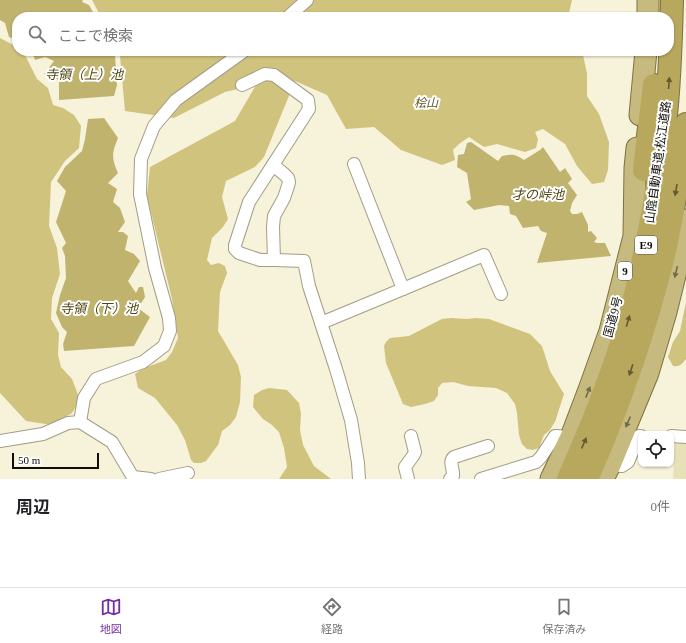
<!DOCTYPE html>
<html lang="ja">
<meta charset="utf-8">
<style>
body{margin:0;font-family:"Times New Roman","Noto Sans JP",serif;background:#f6f6f6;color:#202124}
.controls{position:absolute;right:12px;bottom:12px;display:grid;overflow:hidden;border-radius:8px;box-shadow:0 1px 3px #0004}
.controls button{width:36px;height:36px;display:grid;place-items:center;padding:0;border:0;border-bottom:1px solid #e0e0e0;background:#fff;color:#202124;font:20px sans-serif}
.scale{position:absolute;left:12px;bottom:10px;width:87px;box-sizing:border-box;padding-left:4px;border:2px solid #0f0d06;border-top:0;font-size:11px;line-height:14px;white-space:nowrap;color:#0f0d06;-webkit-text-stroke:3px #fff;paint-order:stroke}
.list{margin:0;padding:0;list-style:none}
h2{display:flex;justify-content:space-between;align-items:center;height:52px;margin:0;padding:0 16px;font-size:17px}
h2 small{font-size:13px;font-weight:400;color:#757577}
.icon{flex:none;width:22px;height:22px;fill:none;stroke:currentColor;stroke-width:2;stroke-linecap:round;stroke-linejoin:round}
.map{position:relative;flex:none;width:686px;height:479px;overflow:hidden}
.search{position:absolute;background:#fff;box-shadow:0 1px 3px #0004;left:12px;right:12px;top:12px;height:44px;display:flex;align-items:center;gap:10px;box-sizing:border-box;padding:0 14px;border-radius:16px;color:#757577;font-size:15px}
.sheet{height:108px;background:#fff}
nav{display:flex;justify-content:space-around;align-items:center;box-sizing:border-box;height:56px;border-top:1px solid #e0e0e0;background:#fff;font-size:11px;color:#757577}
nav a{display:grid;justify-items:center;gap:2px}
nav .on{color:#742ea2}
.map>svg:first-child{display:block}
.green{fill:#e8e1b8}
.forest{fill:#d0c37e}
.water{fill:#c0b36e}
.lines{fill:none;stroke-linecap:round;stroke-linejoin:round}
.minor-casing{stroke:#a19d86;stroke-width:14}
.trunk-casing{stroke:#7c723f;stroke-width:23}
.motorway-casing{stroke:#7c723f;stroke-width:24}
.minor{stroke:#fff;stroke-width:12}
.trunk{stroke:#c6ba7e;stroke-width:21}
.motorway{stroke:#b7a85d;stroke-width:22}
.oneway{fill:#635a32}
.oneway2{fill:#746c48}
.labels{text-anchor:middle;stroke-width:4;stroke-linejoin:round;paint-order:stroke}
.shield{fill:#fff;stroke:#575651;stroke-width:1}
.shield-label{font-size:11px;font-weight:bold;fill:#0f0d06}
.park-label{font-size:12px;font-style:italic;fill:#5e5421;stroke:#fff}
.street-label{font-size:12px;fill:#0f0d06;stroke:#fff}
.water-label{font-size:13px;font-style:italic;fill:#4f450f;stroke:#fff}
</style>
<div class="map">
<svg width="686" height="479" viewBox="0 0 686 479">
<rect width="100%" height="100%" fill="#f7f2da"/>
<polygon class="green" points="686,441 686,479 673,479 675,442"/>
<g class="forest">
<polygon points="92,0 572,0 568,17 101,17"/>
<polygon points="0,38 17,47 17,51 23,51 37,79 48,88 53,105 63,108 74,115 81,126 79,148 65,161 51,182 49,226 57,248 60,274 52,298 51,319 59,333 58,355 61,367 72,379 80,400 72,413 52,425 26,421 0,393"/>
<polygon points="118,51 582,51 587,73 587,96 599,114 609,142 608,170 604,182 592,184 577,166 565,144 543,129 535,132 538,139 536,148 525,152 497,144 484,147 469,137 459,144 453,150 455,160 442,165 401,150 374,127 346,129 327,95 295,81 264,157 255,167 226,181 222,197 228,219 223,227 212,238 207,260 211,265 219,263 225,266 227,273 220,292 218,331 238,365 241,377 240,402 236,417 230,425 222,431 218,445 206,461 201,463 194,463 191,460 185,440 177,425 155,398 138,388 135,374 142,369 166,360 172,352 178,338 172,299 147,196 150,167 235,121 256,85 225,92 174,118 125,111 120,56"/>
<path d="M686 302V359C682 364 680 367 673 366L668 357 673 342 680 331Z"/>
<polygon points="451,318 467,319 476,318 489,319 530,334 542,346 550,371 564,394 555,422 549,431 544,435 539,448 533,450 527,449 522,444 519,435 517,413 515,404 507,393 496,388 468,386 453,382 442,383 438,388 438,395 434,401 425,404 411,407 403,404 386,363 384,346 386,342 390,338 409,336 436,322 442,319"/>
<polygon points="269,388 287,390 299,403 301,414 300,430 303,445 314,466 331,479 279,479 287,467 284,448 279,432 272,425 263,419 253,407 254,395 262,390"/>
</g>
<g class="water">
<polygon points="0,0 83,0 82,2 89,5 94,14 94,17 17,17 17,40 9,37 5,23 0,20"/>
<polygon points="32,51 110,51 115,55 117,85 114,96 59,100 59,80 44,74 54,61 45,57 35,60"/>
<path d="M104 118 118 138C112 153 111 157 118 173L108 183 117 189 113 202 120 208 125 222 118 232H123L128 236 125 250 134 254 140 261 128 281 136 293 139 287H143L145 297 138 308 150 317 134 346 64 351 63 344 67 332 62 327 56 313 60 295 66 278 65 256 62 248 66 243 56 222 66 191 57 181 65 167 82 151 85 139 88 119Z"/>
<path d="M471 142 498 161 502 156C513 154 515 154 524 160L540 150 543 147 560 172 565 168 572 179 568 183 577 195 572 203 570 211 572 214H577L582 212 588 225V232L591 231 597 238 594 242 597 243H605L611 256 537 263 547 233 541 231 538 226 523 228 516 216 510 214 509 206 499 205 474 210 466 202 471 199 467 173 457 167 458 155 464 154 467 143Z"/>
</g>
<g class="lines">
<g class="minor-casing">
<g id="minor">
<polyline points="288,17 307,0"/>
<polyline points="242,85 265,74 274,75 308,100 309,109 249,202 235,245 235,249 239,253 260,260 274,260 304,261 309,286 321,323 403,289"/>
<polyline points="354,164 403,289 484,255 501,294"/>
<polyline points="273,165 284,174 288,178 289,182 288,186 284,198 274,216 273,227 274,260"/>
<polyline points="321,323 336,369 351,420 358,463 359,479"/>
<polyline points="671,436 686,437"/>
<polyline points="0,441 43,434 68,423 80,422"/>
<polyline points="610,465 622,466 628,462 639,436 641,436"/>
<polyline points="133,477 151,479"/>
<polyline points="134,479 112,442 80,422 84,398 96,379 143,362 164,346 170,331 169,318 155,268 140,194 141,159 154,126 176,100 244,51"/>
<polyline points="159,479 188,473"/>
<polyline points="408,479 405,467 413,456 415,452 411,436"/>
<path d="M450 479 453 476C454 469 448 462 454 457L488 446"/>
<polyline points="481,479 536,462 541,457 555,436 571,437"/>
</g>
</g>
<g class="trunk-casing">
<g id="trunk">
<polyline points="648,17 648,0"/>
<polyline points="640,115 646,51"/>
<polyline points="551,479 571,437 590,387 610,331 634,236 635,168 637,148"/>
<polyline points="603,479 610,465 648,373 666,312 679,259 686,220"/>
</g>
</g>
<g class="motorway-casing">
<g id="motorway">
<polyline points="644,170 654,85"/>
<path d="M568 479C591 427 612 375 628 321 633 305 636 289 640 273 651 224 660 174 665 124 670 83 671 41 672 0"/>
<path d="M587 479C619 407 645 332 664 255 674 212 680 168 686 124"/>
</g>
</g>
<use href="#minor" class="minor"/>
<use href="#trunk" class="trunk"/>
<use href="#motorway" class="motorway"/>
</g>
<defs><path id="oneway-solid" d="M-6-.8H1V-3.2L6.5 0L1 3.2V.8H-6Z"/></defs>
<g class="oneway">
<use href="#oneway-solid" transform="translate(669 83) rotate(-86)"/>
<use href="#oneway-solid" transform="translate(676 190) rotate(100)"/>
<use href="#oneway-solid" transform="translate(628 321) rotate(-74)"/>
<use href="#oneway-solid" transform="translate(631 370) rotate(108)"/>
<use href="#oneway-solid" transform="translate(584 443) rotate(-66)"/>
</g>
<g class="oneway2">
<use href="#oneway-solid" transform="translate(676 272) rotate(104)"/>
<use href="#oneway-solid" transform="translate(588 392) rotate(-69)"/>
<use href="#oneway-solid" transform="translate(628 422) rotate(113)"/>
</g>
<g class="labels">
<g class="shield">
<rect x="635" y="236" width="22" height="18" rx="3"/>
<rect x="618" y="262" width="14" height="18" rx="3"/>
</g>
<g class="shield-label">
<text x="646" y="249">E9</text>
<text x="625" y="275">9</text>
</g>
<g class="park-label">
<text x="426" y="107">桧山</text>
</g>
<g class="street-label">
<text transform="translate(658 162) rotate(-82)" y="4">山陰自動車道;松江道路</text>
<text transform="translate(613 317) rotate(-75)" y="4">国道9号</text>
</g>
<g class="water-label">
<text x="84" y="79">寺領（上）池</text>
<text x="538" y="199">才の峠池</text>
<text x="99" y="313">寺領（下）池</text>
</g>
</g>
</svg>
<div class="controls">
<button><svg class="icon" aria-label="locate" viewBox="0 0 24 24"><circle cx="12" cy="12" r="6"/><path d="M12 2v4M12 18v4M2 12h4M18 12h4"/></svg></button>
</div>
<div class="scale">50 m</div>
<div class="search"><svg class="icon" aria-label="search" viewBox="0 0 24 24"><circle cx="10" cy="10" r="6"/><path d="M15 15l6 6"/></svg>ここで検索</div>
</div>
<section class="sheet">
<h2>周辺<small>0件</small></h2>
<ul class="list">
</ul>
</section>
<nav>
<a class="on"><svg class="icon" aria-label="map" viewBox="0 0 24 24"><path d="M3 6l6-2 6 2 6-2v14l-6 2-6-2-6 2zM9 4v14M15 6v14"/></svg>地図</a>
<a><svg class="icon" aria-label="directions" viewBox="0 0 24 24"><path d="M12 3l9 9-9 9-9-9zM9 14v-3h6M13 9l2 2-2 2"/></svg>経路</a>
<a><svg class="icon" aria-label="saved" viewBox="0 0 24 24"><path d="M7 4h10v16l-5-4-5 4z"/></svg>保存済み</a>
</nav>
